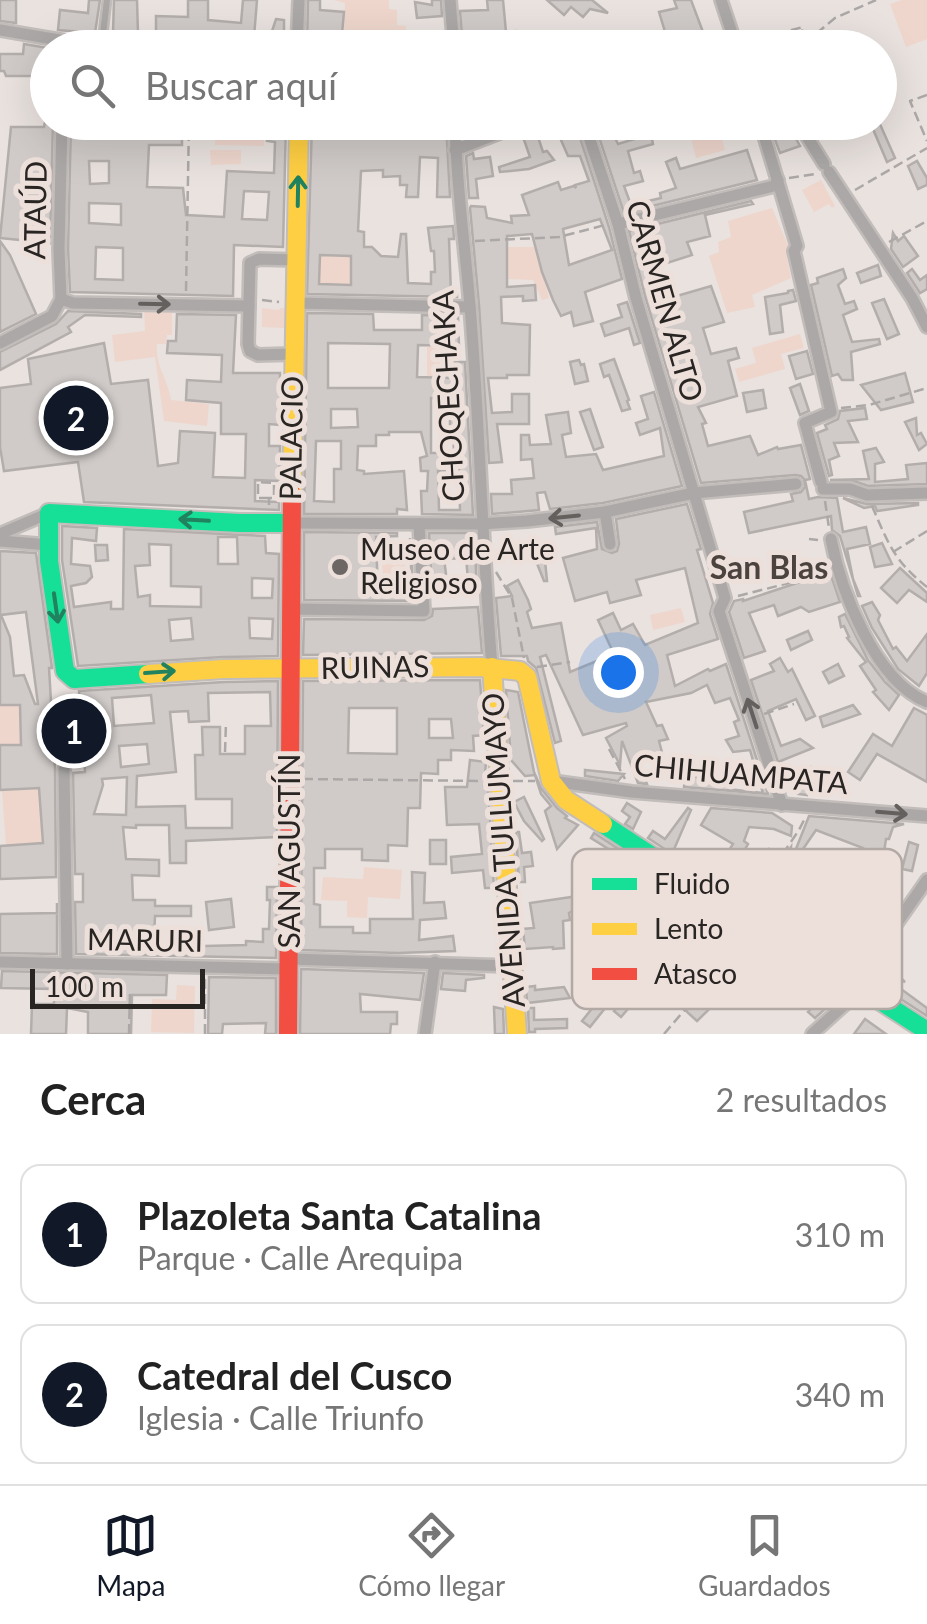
<!DOCTYPE html>
<html lang="es">
<meta charset="utf-8">
<style>
body{margin:0;font-family:Lato,sans-serif;background:#f6f6f6;color:#222}
.scale{position:absolute;left:30px;bottom:25px;width:175px;box-sizing:border-box;padding-left:10px;border:5px solid #292523;border-top:0;font-size:28px;line-height:35px;white-space:nowrap;color:#292523;-webkit-text-stroke:8px #ede0db;paint-order:stroke}
.you{position:absolute;left:618px;top:672px;width:35px;height:35px;margin:-25px;border:8px solid #fff;border-radius:50%;background:#1a73e8;box-shadow:0 0 0 15px #1a73e833}
.badge{display:grid;place-items:center;width:65px;height:65px;border-radius:50%;background:#111827;color:#fff;font-size:32px;font-weight:700}
.pin{position:absolute;translate:-50% -50%;border:5px solid #fff;box-shadow:0 2px 10px #0006}
.list{margin:0;padding:0;list-style:none}
h2{display:flex;justify-content:space-between;align-items:center;height:130px;margin:0;padding:0 40px;font-size:42px}
h2 small{font-size:32px;font-weight:400;color:#767676}
.list li{display:grid;grid-template-columns:65px 1fr auto;gap:30px;align-items:center;box-sizing:border-box;height:140px;margin:0 20px 20px;padding:0 20px;border:2px solid #e0e0e0;border-radius:20px}
.list b{display:block;font-size:38px;white-space:nowrap}
.list p{margin:0;font-size:32px;white-space:nowrap;color:#767676}
.list em{font-size:32px;font-style:normal;color:#767676}
.icon{flex:none;width:55px;height:55px;fill:none;stroke:currentColor;stroke-width:2;stroke-linecap:round;stroke-linejoin:round}
.map{position:relative;flex:none;width:927px;height:1034px;overflow:hidden}
.search{position:absolute;background:#fff;box-shadow:0 10px 40px #0002;left:30px;right:30px;top:30px;height:110px;display:flex;align-items:center;gap:25px;box-sizing:border-box;padding:0 35px;border-radius:55px;color:#767676;font-size:38px}
.sheet{height:450px;background:#fff}
nav{display:flex;justify-content:space-around;align-items:center;box-sizing:border-box;height:140px;border-top:2px solid #e0e0e0;background:#fff;font-size:28px;color:#767676}
nav a{display:grid;justify-items:center;gap:5px}
nav .on{color:#111827}
.map>svg:first-child{display:block}
.green{fill:#eed6cc}
.building{fill:#d0cbc8;stroke:#b3aeab;stroke-width:2.5;fill-rule:evenodd}
.lines{fill:none;stroke-linecap:round;stroke-linejoin:round}
.lane-casing{stroke:#c2bdba;stroke-width:11}
.street-casing{stroke:#c2bdba;stroke-width:16}
.fast-casing{stroke:#c2bdba;stroke-width:22}
.slow-casing{stroke:#c2bdba;stroke-width:22}
.jam-casing{stroke:#c2bdba;stroke-width:22}
.path{stroke:#aca8a7;stroke-width:2.5;stroke-dasharray:10 5;stroke-linecap:butt}
.lane{stroke:#aba8a7;stroke-width:6}
.street{stroke:#aba8a7;stroke-width:11}
.fast{stroke:#16e098;stroke-width:18}
.slow{stroke:#ffcf43;stroke-width:18}
.jam{stroke:#f24e42;stroke-width:18}
.oneway{stroke:#20825e}
.oneway2{stroke:#64605e}
.poi-dot{fill:#6c6765;stroke:#ede0db;stroke-width:4}
.labels{text-anchor:middle;stroke-width:10;stroke-linejoin:round;paint-order:stroke}
.street-label{font-size:30px;fill:#292523;stroke:#ede0db}
.poi-label{font-size:30px;fill:#292523;stroke:#ede0db;text-anchor:start}
.neighbourhood-label{font-size:32px;font-weight:bold;fill:#4c433f;stroke:#ede0db}
.key{fill:#ede0db;stroke:#b2a8a4;stroke-width:2.5}
.key-label{font-size:28px;fill:#292523}
</style>
<div class="map">
<svg width="927" height="1034" viewBox="0 0 927 1034">
<rect width="100%" height="100%" fill="#e9e2df"/>
<g class="green">
<polygon points="334,0 389,0 389,9 397,10 397,25 406,26 406,44 395,43 395,39 388,33 344,31 345,3"/>
<polygon points="902,0 927,0 927,39 906,47 890,4"/>
<polygon points="216,123 264,123 264,146 215,145"/>
<polygon points="718,126 725,150 696,158 690,134"/>
<polygon points="210,150 241,150 241,164 211,165"/>
<polygon points="821,180 835,206 832,208 829,204 814,212 802,190"/>
<polygon points="772,208 790,250 787,258 791,278 752,295 755,307 727,313 709,256 719,252 718,242 731,237 728,221"/>
<polygon points="507,247 536,247 549,298 542,300 533,280 508,279"/>
<polygon points="320,255 351,256 351,285 319,284"/>
<polygon points="262,308 279,310 280,308 288,308 286,326 284,328 262,327"/>
<path d="M144 309 172 311V335H167L166 344H157C155 366 168 379 171 400L209 404 207 426 164 421 155 357 115 362 112 335 145 331Z"/>
<polygon points="800,334 804,348 781,354 785,369 739,382 735,369 756,363 752,348"/>
<polygon points="427,347 454,348 453,376 427,376"/>
<polygon points="404,542 407,589 381,590 380,577 383,577 381,548 389,548 389,543"/>
<polygon points="681,608 685,622 653,630 650,615"/>
<polygon points="20,705 21,745 0,745 0,706"/>
<polygon points="78,711 81,750 71,750 67,712"/>
<polygon points="39,787 43,843 6,846 2,790"/>
<polygon points="364,867 402,870 400,899 368,897 367,918 347,917 347,901 321,900 323,877 363,879"/>
<polygon points="177,985 195,986 194,1033 151,1032 152,999 176,1000"/>
</g>
<g class="building">
<polygon points="0,0 16,0 16,23 0,21"/>
<polygon points="89,0 100,0 95,33 58,30 60,10 88,13"/>
<polygon points="114,0 137,0 138,34 113,33"/>
<polygon points="188,0 208,0 208,20 241,23 243,0 257,0 254,37 207,37 197,36 197,33 156,32 156,16 188,17"/>
<polygon points="308,0 320,0 320,10 344,12 342,34 390,38 389,48 307,48"/>
<polygon points="432,0 441,0 442,16 417,18 415,2 432,5"/>
<polygon points="487,0 503,0 506,32 516,31 517,42 463,48 460,11 488,10"/>
<polygon points="547,0 592,0 608,13 590,9 583,17 571,7 564,15"/>
<polygon points="674,0 691,0 706,40 686,48 670,48 659,12 677,8"/>
<polygon points="276,19 284,20 284,38 270,37"/>
<polygon points="414,33 443,34 445,48 413,48"/>
<polygon points="24,44 48,48 48,76 6,76 4,71 0,71 0,54 23,54"/>
<polygon points="45,122 53,122 50,243 0,238 11,127 44,127"/>
<path d="M71 122 104 125V122H146V127L171 129 173 122H207L206 136 182 134V145H149L147 187 183 188 186 215 224 217 227 171 274 173 275 142 267 141V122H286L283 247 234 245 233 296 70 292 68 249ZM89 161H109V183L90 184ZM244 191 269 192 267 220 242 219ZM89 203 121 204V225L89 223ZM96 247 123 248V280L95 279Z"/>
<path d="M312 122H328V130L359 128V122H446L450 197H437L438 158 420 157 418 197H406L407 185H400V176L383 177V170L361 171 358 231 364 232V247H372L381 256 398 257 401 234H406L408 283 431 284V272H435L434 251H431L428 228 453 226 454 239H449L451 294H457V297L307 294ZM320 255 351 256V285L319 284Z"/>
<path d="M553 122H575L609 227 622 279 585 292 593 321 574 326 571 312 561 316 553 300 542 272 532 234 507 236V287L535 285 536 300 523 301V296L501 297 502 323 530 325 529 375H507V378H488L492 413 512 412V394H529V424H497L502 462 489 463 479 305 470 208 471 206 485 207 487 218 512 223 511 216 529 215 522 195 558 182 561 190 574 186 576 188 575 185 589 181 580 156H568ZM600 219 612 250 569 265 563 229Z"/>
<polygon points="594,122 607,122 618,144 651,134 653,144 628,151 634,173 640,171 643,181 624,186 631,205 661,198 660,193 676,188 666,162 676,158 680,169 747,150 757,180 624,213"/>
<polygon points="870,122 879,122 895,158 887,162"/>
<polygon points="535,128 543,152 547,151 554,160 529,169 500,172 499,167 530,157 522,134"/>
<polygon points="792,131 800,146 780,153 774,137"/>
<polygon points="473,153 474,159 490,157 493,176 476,179 478,198 469,198 466,156"/>
<polygon points="917,161 927,178 927,185 918,189 908,166"/>
<polygon points="751,201 753,204 705,215 710,236 687,242 692,255 664,264 659,249 640,255 655,296 675,289 677,296 711,286 724,322 703,328 711,354 736,348 739,358 728,361 737,396 698,407 706,423 702,424 708,446 750,436 758,455 777,447 778,449 801,445 810,479 805,480 809,499 818,497 837,498 843,532 866,527 870,544 847,549 853,579 860,596 858,596 840,536 832,530 831,516 749,533 744,512 793,501 791,494 801,492 805,487 804,479 801,476 795,475 701,483 645,296 629,231"/>
<polygon points="893,233 898,241 904,236 918,256 903,267 891,249"/>
<polygon points="0,241 10,255 36,314 0,332"/>
<polygon points="878,265 881,276 861,283 857,273"/>
<polygon points="843,269 846,278 838,285 845,304 854,301 857,309 843,315 852,342 879,339 880,344 851,352 853,380 842,380 838,374 832,376 811,285 818,283 817,278"/>
<polygon points="912,269 920,280 927,275 927,289 920,293 907,273"/>
<polygon points="793,290 796,301 780,305 783,332 770,334 765,297 788,293 788,291"/>
<polygon points="884,299 899,334 887,339 872,303"/>
<polygon points="627,302 640,343 634,345 629,328 605,336 601,324 622,317 618,305"/>
<polygon points="68,311 141,314 141,317 85,315 68,327 71,332 0,370 0,352 56,324"/>
<path d="M307 313 373 314 374 330H422V315L458 316 459 346 418 345 417 377 455 378V362H465L473 515 422 514 421 491H427L428 471H421L420 458 427 456 421 432H389V435H376V446H358L357 470 364 471V474L404 471 407 510 397 509V514H304ZM328 343 390 344 389 388H328ZM431 398H450V430H453L454 453H431ZM331 409H357L358 427 331 428ZM316 441H341V469H334V502L314 501ZM459 470 460 510H439L438 471Z"/>
<path d="M177 314 236 315 233 373H280V425L269 424V446H280L279 510 84 502 78 462 4 471 0 447V388L31 384 28 359 104 343 111 384 148 380 158 466 178 463 180 431 215 433 213 477 245 478 246 434H221V403L186 400 187 380 221 382 222 355 167 353 168 341H176ZM255 480 279 481 278 502 255 501Z"/>
<polygon points="807,351 813,374 796,379 789,356"/>
<polygon points="614,359 629,400 627,401 630,409 622,411 609,375 604,377 600,364"/>
<polygon points="579,360 581,365 584,364 588,381 575,384 570,362"/>
<polygon points="905,373 913,402 881,410 861,385"/>
<polygon points="800,384 809,411 800,415 790,388"/>
<polygon points="763,390 766,408 747,412 743,393"/>
<polygon points="654,392 682,486 603,503 550,509 545,492 537,493 539,510 492,514 491,494 512,494 511,480 534,478 532,459 521,460 521,435 529,435 530,445 551,444 546,415 568,412 571,433 562,435 566,457 596,454 603,470 664,456 660,428 640,435 636,423 648,419 641,396"/>
<polygon points="865,408 867,419 848,421 858,442 834,443 839,456 829,460 832,475 829,476 817,433 827,429 825,425 838,419 840,411"/>
<polygon points="590,409 603,447 594,450 580,412"/>
<polygon points="916,418 917,435 921,433 927,444 919,450 905,422"/>
<polygon points="876,448 884,462 875,464 875,482 908,479 906,465 927,463 927,484 868,486 851,480 830,480 869,479 863,451"/>
<polygon points="843,498 867,504 918,503 918,505 877,511 875,506 864,508"/>
<polygon points="687,504 701,549 697,550 713,603 710,614 718,639 667,655 675,686 708,669 710,671 726,664 760,769 756,771 750,750 733,752 726,740 739,736 734,722 739,720 730,698 715,703 707,685 691,693 646,702 657,726 662,725 668,739 659,741 663,756 639,761 647,784 638,783 622,741 620,765 606,738 627,726 626,723 583,735 546,655 540,657 561,741 555,743 536,668 528,661 527,656 501,656 496,598 512,596 507,586 518,580 528,600 531,609 527,612 532,628 561,623 570,672 614,654 598,620 613,613 621,630 633,624 645,645 698,623 685,568 636,580 641,595 610,603 607,592 575,601 563,558 597,549 596,528 556,534 555,527 597,522 602,549 612,553 617,551 619,544 616,519"/>
<path d="M62 526 97 528 96 541 72 538 71 564 90 566 92 577 86 583 71 586 74 607 111 602V609H123L124 529 265 536 266 553 279 554 278 656 223 657 78 666 62 560ZM218 537H237L238 564H218ZM149 544 171 545V586L201 587V607L150 606V595L138 597 135 566 150 565ZM252 578 273 579 272 598H252ZM191 618 193 639 171 641 169 620ZM249 618 273 619 272 639 250 638Z"/>
<polygon points="304,532 397,533 397,536 376,537 378,594 412,594 410,538 414,601 304,600"/>
<polygon points="429,533 474,533 477,590 469,590 466,558 444,559 446,574 432,592"/>
<polygon points="882,543 892,564 875,567 870,547"/>
<polygon points="95,545 107,545 108,560 96,561"/>
<polygon points="544,550 547,581 544,581 532,551"/>
<path d="M0 551 36 553 52 668H49L55 769 56 877 0 879V846L43 843 39 788 0 790V745H21L20 705H0ZM26 612 38 704H35L24 675 14 676 10 637 1 615Z"/>
<polygon points="900,568 927,593 927,602 909,590 897,603 881,588"/>
<polygon points="830,572 840,602 809,612 801,607 778,616 774,605 749,613 765,651 744,658 729,612 734,601 743,599 743,601"/>
<polygon points="872,602 880,615 878,620 893,649 896,647 907,661 927,634 927,673 919,686 898,669 872,628 862,606"/>
<polygon points="478,607 482,653 303,655 304,619 424,620 432,616 433,609"/>
<polygon points="845,614 868,660 885,682 899,695 889,710 873,692 876,690 860,666 866,662 847,638 849,637 844,626 841,627 839,617"/>
<polygon points="808,631 812,640 791,650 787,640"/>
<polygon points="780,658 788,672 792,669 815,716 806,720 796,699 768,711 781,746 800,739 813,748 778,762 751,680 774,671 770,664"/>
<polygon points="838,664 844,676 829,683 823,672"/>
<path d="M480 680 484 735 473 736 474 751 451 750V760H438V774L421 773 420 808H408L407 846 388 845V861L362 860V849H325V868H314V904L320 905V927H353V933H370V919H413L412 872 425 873 424 903 444 902 446 918 420 920 419 940 453 936 455 951 398 953 301 950 303 681ZM349 708H397V754L348 753ZM429 719H451L453 738H429Z"/>
<path d="M278 681 277 837 186 841V863H170L169 825H136V828L123 827 126 859 159 860V876L132 875 133 900H155V906H191V916H155L154 939 162 940 163 947 246 945V941L263 942V929H269L270 900H267V887H277L276 958 76 954 75 902H83V874H75L73 773 85 772 79 691 224 682ZM270 692 271 726H245V754H220V727H202L203 755H195L196 799H232V828H186L185 806 136 807 137 776 176 772 170 712 188 711 189 722 209 721 208 693ZM151 695 154 723 114 726 112 698ZM147 744 149 764 121 767 119 746ZM127 777 126 815 94 814 103 785 102 779Z"/>
<polygon points="506,690 518,692 534,772 541,788 557,808 567,816 565,818 578,825 557,849 545,811 551,806 541,794 535,775 525,776 511,760"/>
<polygon points="853,705 860,714 823,727 820,717"/>
<polygon points="914,708 927,715 927,782 877,754 860,780 848,772 873,734 892,746"/>
<polygon points="470,760 486,762 484,786 488,786 494,888 485,888 483,870 452,873 451,857 482,854 479,824 447,825 445,787 467,787"/>
<polygon points="811,767 807,795 798,794 800,770"/>
<polygon points="585,770 624,774 618,781 585,776"/>
<polygon points="685,776 729,780 728,789 763,793 759,780 764,779 768,794 684,787"/>
<polygon points="524,797 544,839 542,841 524,821 514,802"/>
<polygon points="627,803 641,812 633,829 625,824 630,817 622,811"/>
<polygon points="688,808 691,810 672,854 648,838 653,831 665,839"/>
<polygon points="711,808 772,813 792,826 791,836 774,829 749,827 744,841 748,844 744,851 741,849 759,860 747,879 764,891 777,871 761,861 769,849 783,859 791,847 790,864 809,816 904,824 893,827 889,839 886,839 883,859 876,857 874,874 859,872 863,848 816,830 801,852 831,871 814,898 785,881 774,897 799,912 789,927 720,886 733,868 722,861 733,844 701,825"/>
<polygon points="516,832 519,832 522,853 531,852 533,866 524,867 525,882 519,882"/>
<polygon points="594,833 628,855 626,860 591,838"/>
<rect x="430" y="840" width="16" height="24"/>
<polygon points="909,842 918,845 912,871 902,869"/>
<polygon points="580,892 586,904 569,913 570,920 563,921 564,948 553,949 553,947 525,949 523,929 534,928 530,903 571,897"/>
<polygon points="231,899 234,927 209,930 206,902"/>
<polygon points="57,903 57,954 0,953 0,914 57,913"/>
<polygon points="892,948 901,955 892,968 905,982 881,972"/>
<polygon points="705,958 733,986 697,1021 686,1011 698,998 686,986 693,980 688,975"/>
<polygon points="301,969 424,973 420,1000 360,994 361,1012 397,1012 397,1024 391,1024 390,1034 300,1034"/>
<polygon points="2,971 167,975 166,995 132,995 131,1034 88,1034 88,1012 67,1008 66,1034 31,1034 32,1004 54,1004 54,989 1,988"/>
<polygon points="443,973 484,975 484,978 466,980 465,991 441,989"/>
<polygon points="815,974 844,992 815,1018 808,1012 824,994 809,983"/>
<polygon points="209,977 276,978 276,1034 265,1034 266,1023 223,1024 222,1034 208,1034"/>
<polygon points="535,986 535,990 564,987 570,998 527,1003 526,987"/>
<polygon points="901,989 927,1008 927,1016 896,996"/>
<polygon points="626,996 634,1002 621,1017 614,1011"/>
<polygon points="598,1001 606,1007 590,1027 582,1021"/>
<polygon points="494,1007 503,1009 504,1034 495,1034"/>
<polygon points="528,1008 534,1008 534,1020 567,1019 567,1028 535,1029 535,1032 529,1032"/>
<polygon points="865,1019 886,1034 854,1034"/>
</g>
<g class="lines">
<g class="lane-casing">
<polyline id="lane" points="102,42 107,0"/>
</g>
<g class="street-casing">
<g id="street">
<polyline points="450,0 454,48"/>
<polyline points="721,0 737,48"/>
<polyline points="0,30 65,41 263,48"/>
<polyline points="749,41 753,48"/>
<polyline points="297,48 299,0"/>
<path d="M455 122C456 184 465 245 470 306 480 426 482 547 492 667"/>
<polyline points="584,122 618,224 636,298 725,598 719,611 782,805"/>
<polyline points="760,122 797,246 794,251 831,412 805,423 821,482"/>
<polyline points="798,122 824,164"/>
<polyline points="455,150 528,122"/>
<polyline points="829,172 912,298 927,327"/>
<polyline points="618,224 774,186 778,180"/>
<polyline points="61,299 73,303 249,306"/>
<polyline points="61,299 59,249 62,122"/>
<polyline points="296,303 470,307"/>
<polyline points="0,343 52,316 61,299"/>
<polyline points="293,354 258,355 250,351 248,344 250,263 259,259 297,260"/>
<polyline points="823,489 850,489 867,495 927,493"/>
<polyline points="605,512 610,544"/>
<polyline points="291,523 481,524 527,521 605,512 694,493 796,484"/>
<polyline points="0,534 49,513"/>
<path d="M831 539C841 591 875 681 927 702"/>
<polyline points="0,541 49,545"/>
<polyline points="291,609 424,611 419,524"/>
<polyline points="64,770 67,964"/>
<polyline points="551,781 632,792 927,816"/>
<polyline points="289,959 511,966"/>
<polyline points="0,962 289,969"/>
<polyline points="425,1034 435,962"/>
<polyline points="812,1034 863,988 883,943 927,880"/>
</g>
</g>
<g class="fast-casing">
<g id="fast">
<polyline points="148,674 74,679 65,671 49,561 49,513 240,523 291,523"/>
<polyline points="603,824 742,915 763,925 927,1031"/>
</g>
</g>
<g class="slow-casing">
<g id="slow">
<polyline points="292,494 299,122"/>
<polyline points="492,667 517,1034"/>
<polyline points="148,674 224,669 481,667 520,671 527,677 551,781 566,800 603,824"/>
</g>
</g>
<g class="jam-casing">
<polyline id="jam" points="288,1034 292,494"/>
</g>
<g class="path">
<polyline points="762,38 803,27 800,39 804,42 811,38 835,18 876,0"/>
<polyline points="927,95 910,101 927,141"/>
<polyline points="789,178 816,174"/>
<polyline points="855,190 927,148"/>
<polyline points="475,241 559,237 605,225"/>
<polyline points="889,242 927,221"/>
<polyline points="186,291 189,122"/>
<polyline points="262,300 279,302"/>
<polyline points="841,408 869,405 927,388"/>
<polyline points="269,498 258,498 258,482 274,483 274,498 269,498 269,507"/>
<polyline points="825,501 829,528"/>
<path d="M872 506C888 543 894 561 927 587"/>
<polyline points="809,539 818,540"/>
<polyline points="893,552 927,531"/>
<polyline points="496,572 512,598 524,658"/>
<polyline points="738,596 789,583 826,570"/>
<polyline points="537,667 570,662"/>
<polyline points="764,714 794,704"/>
<polyline points="609,749 625,779"/>
<polyline points="225,752 226,722"/>
<polyline points="303,779 485,781"/>
<polyline points="513,781 535,781"/>
<polyline points="749,904 799,830 805,818"/>
<polyline points="129,1034 130,991"/>
<polyline points="205,1034 205,979"/>
<polyline points="664,1034 712,978 722,972 752,938"/>
</g>
<use href="#lane" class="lane"/>
<use href="#street" class="street"/>
<use href="#fast" class="fast"/>
<use href="#slow" class="slow"/>
<use href="#jam" class="jam"/>
</g>
<defs><path id="oneway-shaft" d="M-6 0H5M1.5-3L5.5 0L1.5 3" fill="none" stroke-width="1.6" stroke-linecap="round" stroke-linejoin="round" transform="scale(2.5)"/></defs>
<g class="oneway">
<use href="#oneway-shaft" transform="translate(298 191) rotate(-89)"/>
<use href="#oneway-shaft" transform="translate(194 520) rotate(-177)"/>
<use href="#oneway-shaft" transform="translate(56 608) rotate(82)"/>
<use href="#oneway-shaft" transform="translate(160 672) rotate(-4)"/>
</g>
<g class="oneway2">
<use href="#oneway-shaft" transform="translate(155 304) rotate(1)"/>
<use href="#oneway-shaft" transform="translate(564 517) rotate(174)"/>
<use href="#oneway-shaft" transform="translate(752 713) rotate(-108)"/>
<use href="#oneway-shaft" transform="translate(892 813) rotate(5)"/>
</g>
<circle class="poi-dot" cx="340" cy="567" r="10"/>
<g class="labels">
<g class="street-label">
<text transform="translate(36 210) rotate(-89)" y="10">ATAÚD</text>
<text transform="translate(664 301) rotate(74)" y="10">CARMEN ALTO</text>
<text transform="translate(449 396) rotate(-93)" y="10">CHOQECHAKA</text>
<text transform="translate(292 438) rotate(-89)" y="10">PALACIO</text>
<text transform="translate(375 668) rotate(-1)" y="10">RUINAS</text>
<text transform="translate(741 775) rotate(5)" y="10">CHIHUAMPATA</text>
<text transform="translate(504 850) rotate(-94)" y="10">AVENIDA TULLUMAYO</text>
<text transform="translate(290 851) rotate(-90)" y="10">SAN AGUSTÍN</text>
<text transform="translate(145 941) rotate(1)" y="10">MARURI</text>
</g>
<g class="poi-label">
<text x="360" y="560">Museo de Arte<tspan x="360" dy="34">Religioso</tspan></text>
</g>
<g class="neighbourhood-label">
<text x="769" y="579">San Blas</text>
</g>
</g>
<rect x="572" y="849" width="330" height="160" rx="15" class="key"/>
<rect x="592" y="878" width="45" height="12" fill="#16e098"/>
<rect x="592" y="923" width="45" height="12" fill="#ffcf43"/>
<rect x="592" y="968" width="45" height="12" fill="#f24e42"/>
<g class="key-label">
<text x="654" y="894">Fluido</text>
<text x="654" y="939">Lento</text>
<text x="654" y="984">Atasco</text>
</g>
</svg>
<div class="scale">100 m</div>
<div class="you"></div>
<div class="pin badge" style="left:74px;top:731px">1</div>
<div class="pin badge" style="left:76px;top:418px">2</div>
<div class="search"><svg class="icon" aria-label="search" viewBox="0 0 24 24"><circle cx="10" cy="10" r="6"/><path d="M15 15l6 6"/></svg>Buscar aquí</div>
</div>
<section class="sheet">
<h2>Cerca<small>2 resultados</small></h2>
<ul class="list">
<li><span class="badge">1</span><div><b>Plazoleta Santa Catalina</b><p>Parque · Calle Arequipa</p></div><em>310 m</em></li>
<li><span class="badge">2</span><div><b>Catedral del Cusco</b><p>Iglesia · Calle Triunfo</p></div><em>340 m</em></li>
</ul>
</section>
<nav>
<a class="on"><svg class="icon" aria-label="map" viewBox="0 0 24 24"><path d="M3 6l6-2 6 2 6-2v14l-6 2-6-2-6 2zM9 4v14M15 6v14"/></svg>Mapa</a>
<a><svg class="icon" aria-label="directions" viewBox="0 0 24 24"><path d="M12 3l9 9-9 9-9-9zM9 14v-3h6M13 9l2 2-2 2"/></svg>Cómo llegar</a>
<a><svg class="icon" aria-label="saved" viewBox="0 0 24 24"><path d="M7 4h10v16l-5-4-5 4z"/></svg>Guardados</a>
</nav>
